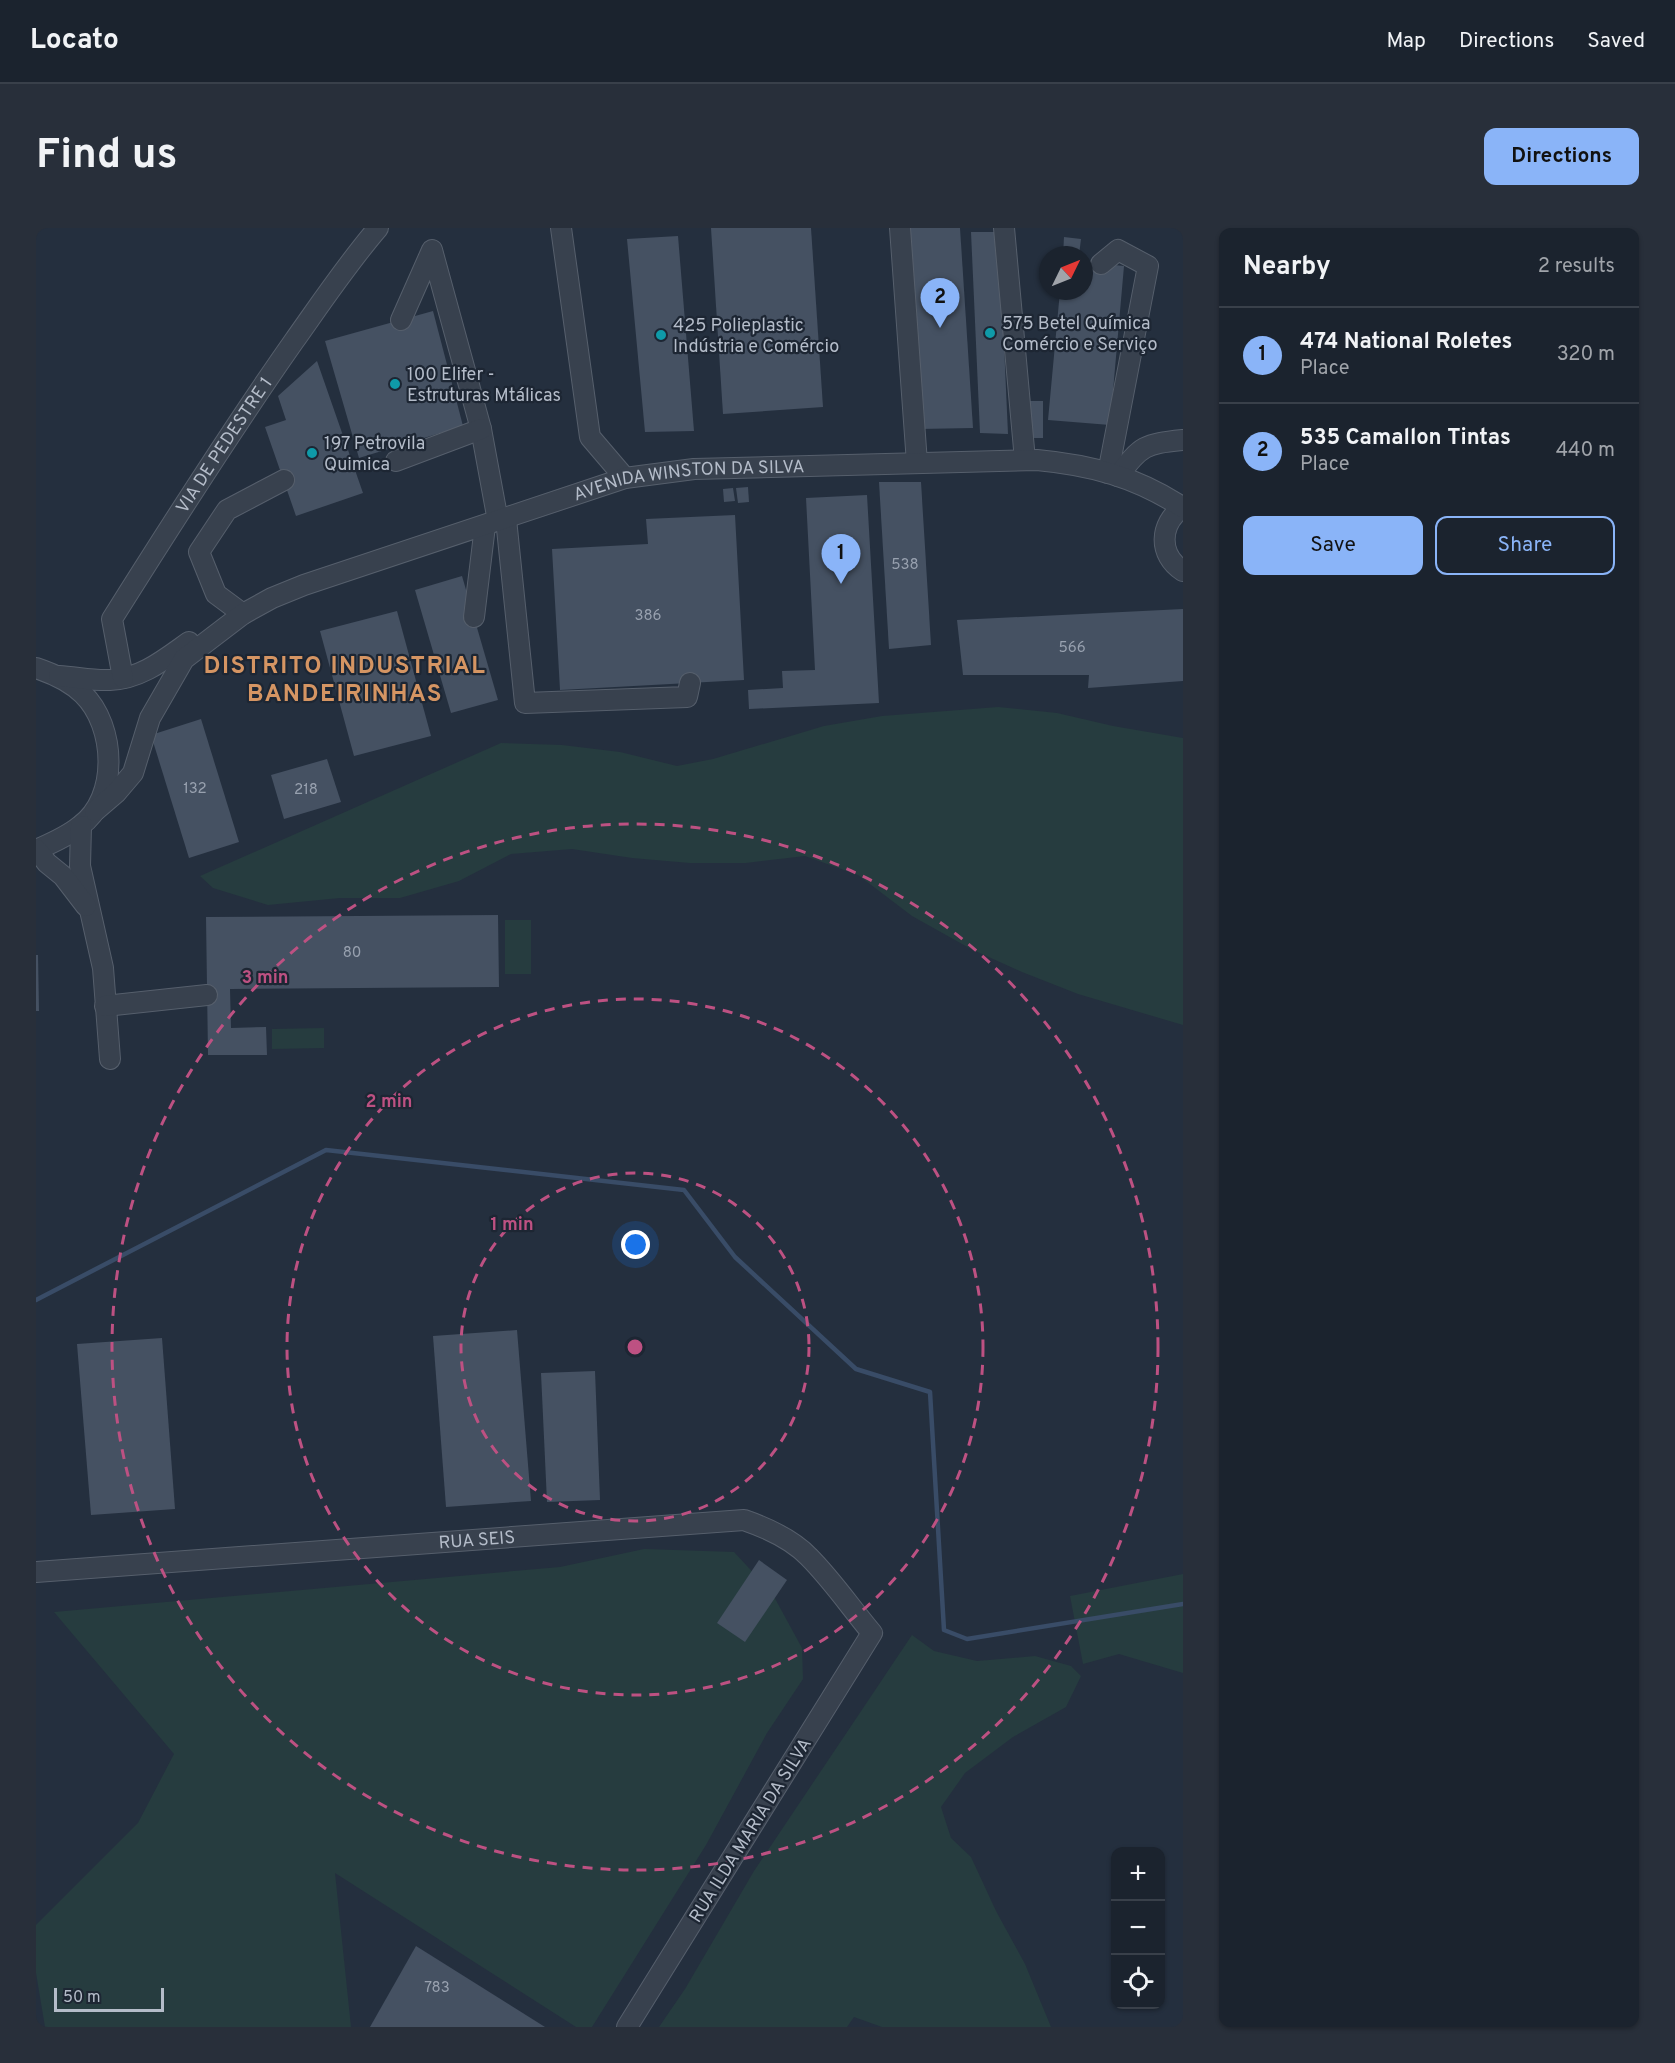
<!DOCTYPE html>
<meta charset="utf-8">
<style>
body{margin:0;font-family:Overpass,sans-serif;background:#282f3a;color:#f1f3f6}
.controls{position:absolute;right:18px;bottom:18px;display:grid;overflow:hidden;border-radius:12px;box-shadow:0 2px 4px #0004}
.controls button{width:54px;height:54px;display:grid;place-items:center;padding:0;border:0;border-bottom:2px solid #39404a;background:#1b232e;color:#f1f3f6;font:30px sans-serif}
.compass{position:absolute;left:1003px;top:18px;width:54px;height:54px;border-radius:50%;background:#1b232e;box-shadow:0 2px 4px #0004;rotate:47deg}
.scale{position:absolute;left:18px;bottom:15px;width:110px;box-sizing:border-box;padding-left:6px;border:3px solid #b4bcc9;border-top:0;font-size:16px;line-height:21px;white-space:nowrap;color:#b4bcc9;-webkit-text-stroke:4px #1d2633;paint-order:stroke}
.you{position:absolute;left:600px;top:1017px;width:21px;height:21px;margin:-15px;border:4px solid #fff;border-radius:50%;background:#1a73e8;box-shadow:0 0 0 9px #1a73e833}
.badge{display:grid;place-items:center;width:39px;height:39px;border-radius:50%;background:#8ab4f8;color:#111;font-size:20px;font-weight:700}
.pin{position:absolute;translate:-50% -50px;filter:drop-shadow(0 2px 3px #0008)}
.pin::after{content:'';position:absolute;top:32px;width:21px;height:18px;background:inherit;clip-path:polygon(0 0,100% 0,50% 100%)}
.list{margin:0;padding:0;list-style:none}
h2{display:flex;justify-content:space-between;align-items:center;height:78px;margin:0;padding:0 24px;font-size:26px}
h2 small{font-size:20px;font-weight:400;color:#a0a4aa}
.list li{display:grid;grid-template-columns:39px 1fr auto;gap:18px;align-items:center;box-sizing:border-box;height:96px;padding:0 24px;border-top:2px solid #39404a}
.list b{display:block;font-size:22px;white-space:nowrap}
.list p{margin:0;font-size:20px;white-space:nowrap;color:#a0a4aa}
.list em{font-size:20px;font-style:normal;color:#a0a4aa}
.actions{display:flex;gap:12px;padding:18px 24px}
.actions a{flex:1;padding:14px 0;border:2px solid #8ab4f8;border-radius:12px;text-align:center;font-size:21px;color:#8ab4f8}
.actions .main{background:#8ab4f8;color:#111}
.icon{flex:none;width:33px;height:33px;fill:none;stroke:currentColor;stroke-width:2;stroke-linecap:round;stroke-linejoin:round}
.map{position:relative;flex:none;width:1147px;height:1799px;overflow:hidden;border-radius:12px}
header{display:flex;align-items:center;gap:36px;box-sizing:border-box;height:84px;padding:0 30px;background:#1b232e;border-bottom:2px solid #39404a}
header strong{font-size:28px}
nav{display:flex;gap:33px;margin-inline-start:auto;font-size:21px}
.intro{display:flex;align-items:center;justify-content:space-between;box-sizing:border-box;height:144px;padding:0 36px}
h1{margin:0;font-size:42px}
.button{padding:15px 27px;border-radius:12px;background:#8ab4f8;color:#111;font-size:21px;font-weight:700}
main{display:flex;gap:36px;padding:0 36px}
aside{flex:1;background:#1b232e;border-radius:12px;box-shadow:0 2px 4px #0004}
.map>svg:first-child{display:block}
.green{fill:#263c3f}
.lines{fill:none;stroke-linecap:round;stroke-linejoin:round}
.stream{stroke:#394c67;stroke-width:4.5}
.building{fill:#455162}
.minor-casing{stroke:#565f6c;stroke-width:22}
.minor{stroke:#38414e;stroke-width:20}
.ring{fill:none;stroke:#bd5182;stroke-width:3;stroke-dasharray:10 8}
.culture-dot{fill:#0f9aa8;stroke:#1d2633;stroke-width:2}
.labels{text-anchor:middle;stroke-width:4.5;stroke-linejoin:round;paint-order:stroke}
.number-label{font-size:15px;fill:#98a1af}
.poi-label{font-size:18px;fill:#b4bcc9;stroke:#1d2633;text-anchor:start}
.street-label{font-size:18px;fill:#b4bcc9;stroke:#1d2633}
.district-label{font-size:24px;font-weight:bold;letter-spacing:1.5px;fill:#d59563;stroke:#1d2633}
.centre{fill:#bd5182;stroke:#1d2633;stroke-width:3}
.ring-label{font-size:18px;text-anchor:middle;font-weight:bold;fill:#bd5182;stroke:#1d2633;stroke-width:4.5;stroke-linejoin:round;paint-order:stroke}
</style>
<header>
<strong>Locato</strong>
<nav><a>Map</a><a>Directions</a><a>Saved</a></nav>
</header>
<div class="intro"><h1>Find us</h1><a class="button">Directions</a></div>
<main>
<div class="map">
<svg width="1147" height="1799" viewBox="0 0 1147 1799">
<rect width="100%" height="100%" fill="#242f3e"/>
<g class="green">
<polygon points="962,479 1021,485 1077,498 1147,510 1147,797 1042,766 986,744 935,721 876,688 822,647 769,628 710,635 654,635 596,630 536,621 475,626 423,653 364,670 304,670 232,677 177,660 164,648 465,515 526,517 584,524 641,538 677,531 788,498 846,488"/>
<rect x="469" y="692" width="26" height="54"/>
<polygon points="288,800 288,820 236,821 236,801"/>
<polygon points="608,1321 698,1324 736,1365 766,1420 767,1451 731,1505 670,1617 556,1799 540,1799 299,1645 315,1799 9,1799 0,1745 0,1697 102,1595 138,1526 18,1384 524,1339"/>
<polygon points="1147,1346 1147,1445 1083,1426 1047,1436 1034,1368"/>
<polygon points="876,1407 898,1423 941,1433 999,1428 1035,1438 1045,1448 1030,1479 977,1509 929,1545 905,1579 915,1610 935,1629 960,1683 989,1736 1015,1799 846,1799 818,1789 811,1799 623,1799 649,1761 718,1643"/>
</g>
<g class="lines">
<polyline class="stream" points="0,1072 290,922 648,962 699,1029 820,1141 894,1164 908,1402 931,1411 1147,1376"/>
</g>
<g class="building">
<polygon points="675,0 775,0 787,179 687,186"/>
<polygon points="874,0 924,0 937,200 883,201"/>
<polygon points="935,4 963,4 972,206 944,205"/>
<polygon points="642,8 658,203 609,204 591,11"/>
<polygon points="1028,9 1045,11 1043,27 1027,27"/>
<polygon points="1048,34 1088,38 1074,197 1012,192 1024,63 1048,63"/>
<polygon points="397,83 427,198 323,230 289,113"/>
<polygon points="281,133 327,265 260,288 229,199 250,192 242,168"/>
<rect x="992" y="173" width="15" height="37"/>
<polygon points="843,254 885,254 895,417 853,421"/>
<polygon points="712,259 713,274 702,275 700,260"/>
<polygon points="697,260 699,273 688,274 687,261"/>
<polygon points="831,267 843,475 713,481 712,462 747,460 746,443 779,442 770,270"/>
<polygon points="699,287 708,452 524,462 516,321 612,316 610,291"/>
<polygon points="426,348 462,472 415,485 379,362"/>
<polygon points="1147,381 1147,453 1052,460 1053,447 927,447 921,392"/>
<polygon points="361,383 395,508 318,528 284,403"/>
<polygon points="165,491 203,614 153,630 115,507"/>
<polygon points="291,531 305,574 248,591 235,547"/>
<polygon points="462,687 463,759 194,761 195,800 230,799 231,827 172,827 170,689"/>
<polygon points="0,727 2,727 3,783 0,783"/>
<polygon points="481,1102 495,1273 410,1279 397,1108"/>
<polygon points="126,1110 139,1281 55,1287 41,1116"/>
<polygon points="559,1143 564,1272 511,1274 505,1145"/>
<polygon points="723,1332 751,1352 709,1414 681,1395"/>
<polygon points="380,1718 509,1799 334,1799"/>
</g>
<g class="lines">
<g class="minor-casing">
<g id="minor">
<polyline points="525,0 554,209 589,250"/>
<polyline points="864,0 881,235"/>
<polyline points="968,0 989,232"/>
<polyline points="1065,36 1082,22 1112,38 1072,245"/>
<polyline points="365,92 396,22 445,201 462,293"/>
<polyline points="360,233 445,201"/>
<path d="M1082 248C1106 217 1108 216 1147 212"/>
<path d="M1147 279C1123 296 1122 327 1147 343"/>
<polyline points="470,291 489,475 651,469 654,455"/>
<polyline points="207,386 180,366 163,324 191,282 248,252"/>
<polyline points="438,389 449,298"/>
<path d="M0 440C18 446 34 453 47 466 80 498 83 570 44 598 32 608 14 616 0 622"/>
<path d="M23 448C40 449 58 453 74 452 105 451 129 431 153 414"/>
<path id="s1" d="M87 450 76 391C135 297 194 204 258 113 285 75 311 36 342 0"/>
<path id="s2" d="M59 583 80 565 97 545 114 490 148 431 207 386 236 370 268 357 589 250 658 241 1001 232C1055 237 1100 249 1146 279"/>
<polyline points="45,598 44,638 67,740 74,831"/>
<polyline points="1,622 11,635 27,648 50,678"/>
<polyline points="69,778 171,767"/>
<path id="s3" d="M0 1344 708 1292C731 1300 756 1311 773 1329 796 1352 815 1380 836 1405L591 1799"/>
</g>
</g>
<use href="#minor" class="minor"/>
</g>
<g class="ring">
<circle cx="599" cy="1119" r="174"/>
<circle cx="599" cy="1119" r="348"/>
<circle cx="599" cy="1119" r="523"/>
</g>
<g class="culture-dot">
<circle cx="954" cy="105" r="6"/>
<circle cx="625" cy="107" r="6"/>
<circle cx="359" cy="156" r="6"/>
<circle cx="276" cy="225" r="6"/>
</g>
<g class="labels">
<g class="number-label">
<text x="869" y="341">538</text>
<text x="612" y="392">386</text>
<text x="1036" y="424">566</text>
<text x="159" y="565">132</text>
<text x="270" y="566">218</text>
<text x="316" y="729">80</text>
<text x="401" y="1764">783</text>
</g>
<g class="poi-label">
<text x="966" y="101">575 Betel Química<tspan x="966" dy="21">Comércio e Serviço</tspan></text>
<text x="637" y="103">425 Polieplastic<tspan x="637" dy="21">Indústria e Comércio</tspan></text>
<text x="371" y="152">100 Elifer -<tspan x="371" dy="21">Estruturas Mtálicas</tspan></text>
<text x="288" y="221">197 Petrovila<tspan x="288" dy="21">Quimica</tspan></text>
</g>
<g class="street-label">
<text dy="6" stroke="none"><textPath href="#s1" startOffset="267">VIA DE PEDESTRE 1</textPath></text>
<text dy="6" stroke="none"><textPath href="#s2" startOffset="723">AVENIDA WINSTON DA SILVA</textPath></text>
<text dy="6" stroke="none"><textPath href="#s3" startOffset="442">RUA SEIS</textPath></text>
<text transform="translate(714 1602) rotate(-58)" y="6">RUA ILDA MARIA DA SILVA</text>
</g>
<g class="district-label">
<text x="309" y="445">DISTRITO INDUSTRIAL<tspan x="309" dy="28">BANDEIRINHAS</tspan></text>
</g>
</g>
<circle cx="599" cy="1119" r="9" class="centre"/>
<g class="ring-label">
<text x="229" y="755">3 min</text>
<text x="353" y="879">2 min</text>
<text x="476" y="1002">1 min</text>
</g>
</svg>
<div class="controls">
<button>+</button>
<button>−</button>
<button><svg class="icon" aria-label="locate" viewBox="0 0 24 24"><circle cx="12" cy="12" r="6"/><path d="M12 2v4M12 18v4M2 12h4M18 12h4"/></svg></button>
</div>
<svg class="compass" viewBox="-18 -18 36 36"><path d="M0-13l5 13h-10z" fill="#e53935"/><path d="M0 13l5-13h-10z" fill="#a0a4aa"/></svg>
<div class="scale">50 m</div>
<div class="you"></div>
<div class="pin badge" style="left:805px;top:356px">1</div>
<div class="pin badge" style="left:904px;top:100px">2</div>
</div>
<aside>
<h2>Nearby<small>2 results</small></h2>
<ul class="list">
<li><span class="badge">1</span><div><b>474 National Roletes</b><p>Place</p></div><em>320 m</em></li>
<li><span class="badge">2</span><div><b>535 Camallon Tintas</b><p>Place</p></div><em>440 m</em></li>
</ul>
<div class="actions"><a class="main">Save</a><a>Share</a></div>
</aside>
</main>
